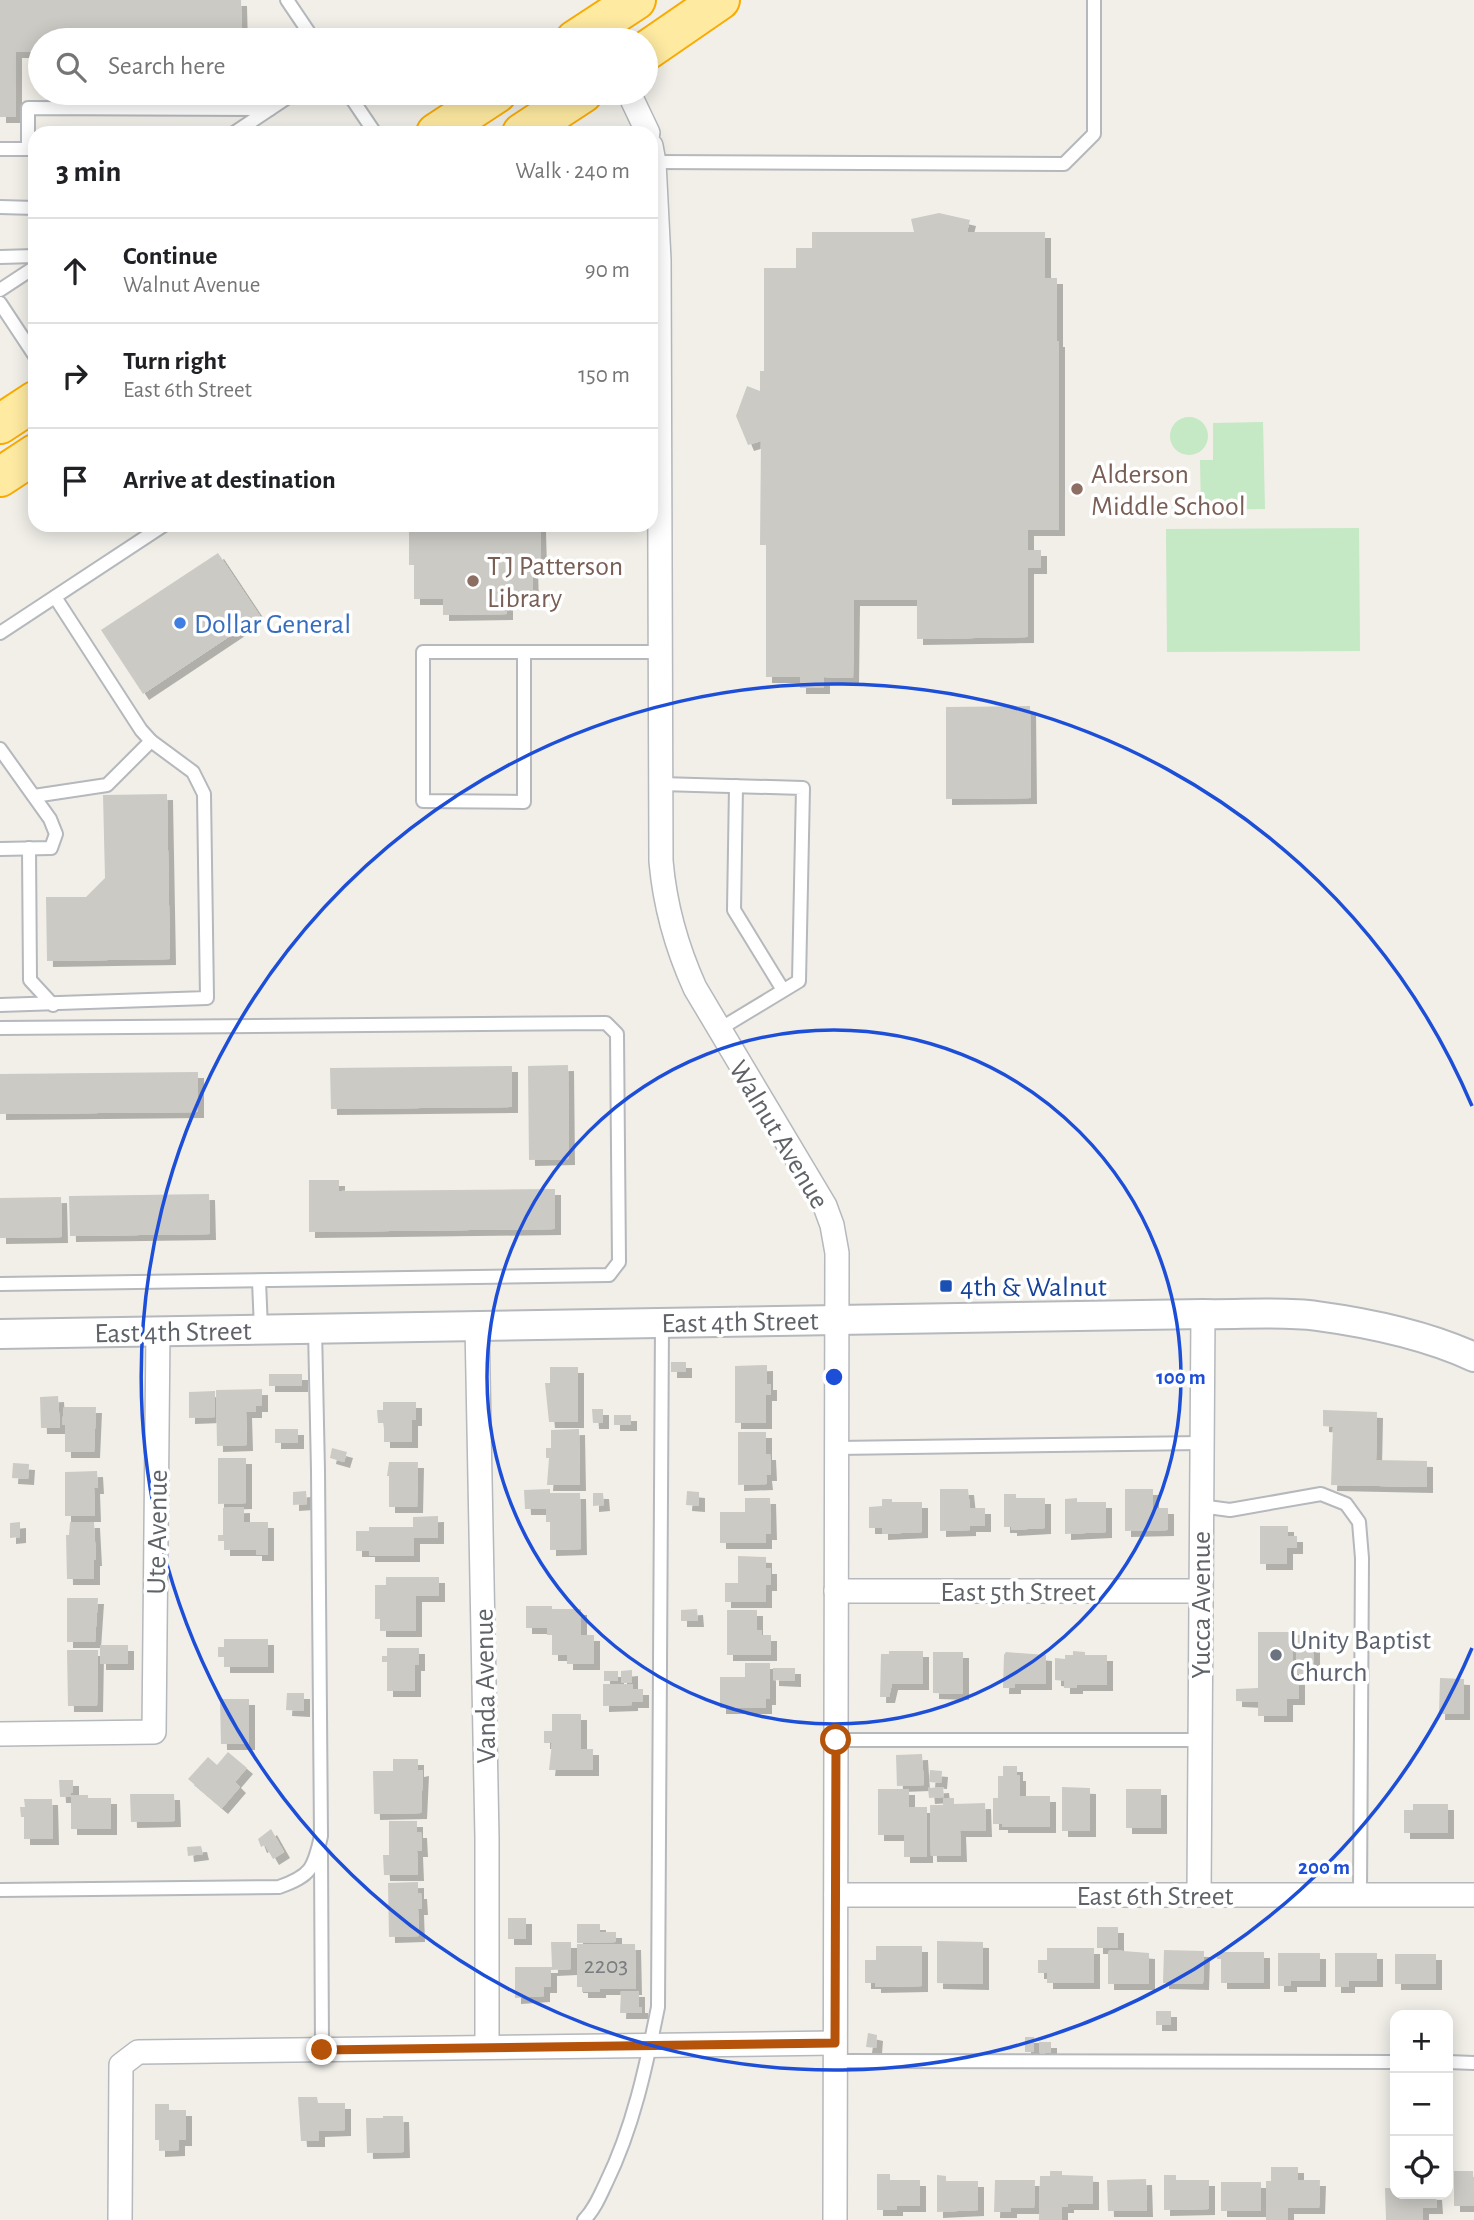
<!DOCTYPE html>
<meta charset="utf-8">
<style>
body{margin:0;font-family:"Alegreya Sans",sans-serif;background:#f2f2f2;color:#202124}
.controls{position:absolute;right:21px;bottom:21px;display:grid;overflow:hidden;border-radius:14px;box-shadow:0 4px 18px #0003}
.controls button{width:63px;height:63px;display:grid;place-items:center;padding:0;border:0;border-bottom:2px solid #e0e0e0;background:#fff;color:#202124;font:35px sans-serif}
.stop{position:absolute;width:21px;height:21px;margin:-16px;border:5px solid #b45309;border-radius:50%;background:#fff}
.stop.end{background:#b45309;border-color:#fff;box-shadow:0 2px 7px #0008}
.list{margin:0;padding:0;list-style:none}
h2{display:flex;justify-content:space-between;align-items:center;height:91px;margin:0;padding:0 28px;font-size:30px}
h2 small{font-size:23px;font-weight:400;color:#757577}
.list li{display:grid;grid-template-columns:46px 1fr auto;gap:21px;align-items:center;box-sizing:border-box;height:105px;padding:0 28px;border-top:2px solid #e0e0e0}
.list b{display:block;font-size:26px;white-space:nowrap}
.list p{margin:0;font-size:23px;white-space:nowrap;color:#757577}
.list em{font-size:23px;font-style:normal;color:#757577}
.icon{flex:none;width:38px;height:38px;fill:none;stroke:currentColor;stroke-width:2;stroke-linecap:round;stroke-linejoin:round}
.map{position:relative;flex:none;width:1474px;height:2220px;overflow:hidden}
.search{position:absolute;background:#fff;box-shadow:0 4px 18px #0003;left:28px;top:28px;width:630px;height:77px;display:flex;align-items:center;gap:18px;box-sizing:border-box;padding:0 24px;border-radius:38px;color:#757577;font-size:26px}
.panel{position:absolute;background:#fff;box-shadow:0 4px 18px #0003;left:28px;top:126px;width:630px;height:406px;border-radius:21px}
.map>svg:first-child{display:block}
.green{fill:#c5e8c5}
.building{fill:#cccac5;filter:url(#shadow)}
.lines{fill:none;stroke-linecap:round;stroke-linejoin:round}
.service-casing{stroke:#b5b8bc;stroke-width:16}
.minor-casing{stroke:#b5b8bc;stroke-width:26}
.tertiary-casing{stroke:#b5b8bc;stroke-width:32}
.trunk-casing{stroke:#f9ab00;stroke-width:42}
.service{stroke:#fff;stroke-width:12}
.minor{stroke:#fff;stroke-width:23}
.tertiary{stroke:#fff;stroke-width:28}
.trunk{stroke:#feeaa1;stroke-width:38}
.route{stroke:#b45309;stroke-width:9}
.ring{fill:none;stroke:#1d4ed8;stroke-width:3.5}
.education-dot{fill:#8d6e63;stroke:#fff;stroke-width:2.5}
.shop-dot{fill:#3f7fe0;stroke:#fff;stroke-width:2.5}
.transit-dot{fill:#1a4fb4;stroke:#fff;stroke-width:2.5}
.worship-dot{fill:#6b7280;stroke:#fff;stroke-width:2.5}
.labels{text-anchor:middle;stroke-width:7;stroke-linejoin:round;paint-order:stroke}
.number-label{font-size:24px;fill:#7a7d7f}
.education-label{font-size:28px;fill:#785e54;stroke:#fff;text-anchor:start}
.shop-label{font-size:28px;fill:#366cbe;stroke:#fff;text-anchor:start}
.street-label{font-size:28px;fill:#5f6368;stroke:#fff}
.transit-label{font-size:28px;fill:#164399;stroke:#fff;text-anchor:start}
.worship-label{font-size:28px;fill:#5b616d;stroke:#fff;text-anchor:start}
.centre{fill:#1d4ed8;stroke:#fff;stroke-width:3.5}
.ring-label{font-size:21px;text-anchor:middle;font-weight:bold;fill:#1d4ed8;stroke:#fff;stroke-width:7;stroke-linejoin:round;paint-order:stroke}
</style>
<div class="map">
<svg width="1474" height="2220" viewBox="0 0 1474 2220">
<defs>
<filter id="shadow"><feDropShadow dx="6" dy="6" stdDeviation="0" flood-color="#0004"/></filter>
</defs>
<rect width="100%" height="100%" fill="#f1efe8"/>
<g class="green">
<circle cx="1189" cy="436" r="19"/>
<polygon points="1263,422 1265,509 1201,510 1200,460 1213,460 1213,423"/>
<polygon points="1359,528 1360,651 1167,652 1166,529"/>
</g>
<g class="building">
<polygon points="0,0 241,0 242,40 40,40 40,52 16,52 16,117 0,117"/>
<polygon points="939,213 970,220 967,232 1045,232 1045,278 1057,278 1057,341 1059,341 1059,530 1028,530 1028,550 1041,550 1041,568 1028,568 1028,637 917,639 917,600 854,600 853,678 824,677 824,688 800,688 800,677 766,677 766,545 760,545 761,441 748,445 736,416 747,386 760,391 760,371 764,371 764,268 796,268 796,248 812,248 812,232 914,232 911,219"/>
<polygon points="409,525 540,525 541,564 532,564 533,598 507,598 507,614 443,615 443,599 414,599 414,565 409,565"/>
<polygon points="218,553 260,616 143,694 101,630"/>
<polygon points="1030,706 1031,798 946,799 946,707"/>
<polygon points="167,794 170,959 47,961 46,897 86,897 105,878 103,795"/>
<polygon points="568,1065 569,1159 529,1160 528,1066"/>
<polygon points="512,1066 512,1107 331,1109 330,1068"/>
<polygon points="198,1072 198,1112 0,1114 0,1074"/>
<polygon points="309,1180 339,1180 339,1191 555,1189 555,1229 309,1232"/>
<polygon points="209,1194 210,1234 70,1236 69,1196"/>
<polygon points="61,1197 62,1237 0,1238 0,1198"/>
<rect x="671" y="1362" width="15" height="10"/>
<polygon points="767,1365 767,1384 771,1384 771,1395 766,1395 766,1423 735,1423 735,1366"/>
<polygon points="550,1367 578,1367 578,1422 549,1422 545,1383 550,1383"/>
<rect x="269" y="1374" width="33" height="12"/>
<polygon points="262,1389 262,1406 256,1406 256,1412 246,1412 247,1445 217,1446 216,1390"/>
<polygon points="215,1391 215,1417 189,1418 189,1392"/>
<polygon points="58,1396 60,1428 41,1428 40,1397"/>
<polygon points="383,1402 416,1402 416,1420 412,1420 412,1442 384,1442 384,1423 378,1423 377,1410 383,1410"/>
<polygon points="64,1407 96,1407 94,1452 65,1452 65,1425 62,1425"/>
<polygon points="592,1409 603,1409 603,1423 593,1423"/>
<polygon points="1323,1410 1377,1412 1376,1460 1427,1461 1427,1487 1331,1485 1333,1427 1323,1426"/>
<rect x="614" y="1415" width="17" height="10"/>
<rect x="275" y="1429" width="23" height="14"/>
<polygon points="579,1429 580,1485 547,1485 549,1458 546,1458 546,1448 551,1448 551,1430"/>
<polygon points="738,1432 766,1432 766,1454 770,1454 771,1475 766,1475 767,1484 738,1485"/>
<polygon points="332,1448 347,1452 344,1462 330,1458"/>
<polygon points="218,1458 246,1458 246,1503 218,1504"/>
<polygon points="389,1462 418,1462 417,1507 389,1507 389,1476 387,1476"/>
<polygon points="13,1463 29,1464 28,1479 12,1478"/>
<polygon points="97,1471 98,1488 94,1488 95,1516 65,1516 65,1472"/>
<polygon points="550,1489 550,1493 580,1493 581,1549 550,1550 550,1522 546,1522 546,1509 525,1509 524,1490"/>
<polygon points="940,1489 968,1489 970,1508 985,1508 985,1526 970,1526 970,1530 940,1531"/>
<polygon points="1125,1489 1153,1489 1153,1508 1168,1508 1168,1530 1125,1531"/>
<polygon points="306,1491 307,1504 293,1505 293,1492"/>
<polygon points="687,1491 699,1492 699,1506 686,1505"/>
<polygon points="593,1493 603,1493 604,1505 593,1506"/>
<polygon points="1004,1494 1016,1494 1016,1498 1045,1498 1045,1528 1011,1530 1011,1527 1004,1527"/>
<polygon points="745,1498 770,1498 771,1534 766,1534 766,1543 720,1543 720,1512 745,1512"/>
<polygon points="1077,1498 1077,1502 1106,1502 1106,1532 1065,1534 1065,1499"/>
<polygon points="882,1499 892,1499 892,1502 922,1502 922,1532 882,1534 882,1528 869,1528 869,1507 882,1506"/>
<polygon points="244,1507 244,1522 268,1522 268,1555 256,1555 256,1550 224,1550 224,1541 218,1541 218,1535 223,1535 223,1508"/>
<polygon points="438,1516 438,1538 414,1538 414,1556 369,1556 369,1551 356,1551 356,1531 369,1531 369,1527 413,1527 413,1517"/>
<polygon points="20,1522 20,1537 10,1538 10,1523"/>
<polygon points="70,1522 94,1522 96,1560 94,1560 94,1579 67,1579 66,1535 69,1535"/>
<polygon points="1260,1526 1288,1526 1288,1536 1297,1536 1297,1548 1287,1548 1287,1564 1260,1564"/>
<polygon points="738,1556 766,1557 766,1568 771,1568 771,1585 766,1585 766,1602 725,1602 725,1583 738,1583"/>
<polygon points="386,1577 439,1577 439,1596 416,1596 416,1631 380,1631 380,1619 375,1619 375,1585 386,1585"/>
<polygon points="67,1598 98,1598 95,1642 67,1642"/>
<polygon points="526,1606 552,1606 552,1609 581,1609 581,1635 594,1635 594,1664 567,1664 567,1655 552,1655 552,1635 547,1635 547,1628 526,1628"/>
<polygon points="697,1609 698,1621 681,1621 681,1610"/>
<polygon points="727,1610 757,1610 757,1630 762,1630 762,1635 771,1635 771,1655 727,1655"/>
<polygon points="1258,1632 1293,1632 1293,1679 1299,1679 1299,1699 1287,1699 1287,1716 1258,1716 1258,1702 1236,1701 1236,1689 1258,1688"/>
<polygon points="1297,1635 1314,1635 1314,1674 1296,1674"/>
<polygon points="224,1639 268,1639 268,1667 224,1667 224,1657 218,1657 218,1647 224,1647"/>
<rect x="100" y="1645" width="28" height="19"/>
<polygon points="387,1648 419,1648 419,1665 415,1665 415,1691 387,1691 387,1662 382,1662 382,1656 387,1656"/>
<polygon points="67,1650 98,1650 97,1706 68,1706"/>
<polygon points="889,1651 923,1651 923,1684 892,1684 889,1697 880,1697 881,1654 889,1654"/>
<polygon points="1073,1651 1085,1652 1085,1655 1107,1655 1107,1685 1077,1685 1077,1688 1064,1688 1064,1681 1055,1680 1055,1658 1065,1659 1065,1655 1073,1655"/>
<polygon points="933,1652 963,1652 963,1694 933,1693"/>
<polygon points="1006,1652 1046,1655 1046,1684 1015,1684 1015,1688 1003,1688 1004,1655"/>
<polygon points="745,1663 770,1663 770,1699 766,1699 766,1708 720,1708 720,1677 745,1677"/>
<polygon points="773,1668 795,1668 795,1681 773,1680"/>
<polygon points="632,1670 632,1683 621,1683 621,1671"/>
<rect x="604" y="1671" width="14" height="10"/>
<polygon points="1440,1678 1464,1679 1464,1714 1439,1714"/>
<polygon points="603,1684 633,1684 633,1689 643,1689 643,1702 632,1702 632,1705 603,1706"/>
<polygon points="287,1693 304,1693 304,1711 286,1710"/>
<polygon points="220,1699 249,1699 249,1744 221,1744"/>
<polygon points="552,1714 581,1714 581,1749 593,1749 593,1770 549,1770 552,1743 544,1743 544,1731 552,1731"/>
<polygon points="228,1752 247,1768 235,1782 240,1787 222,1808 188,1779 208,1757 217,1765"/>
<polygon points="922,1754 924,1785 897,1786 896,1755"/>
<polygon points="393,1759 418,1759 418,1771 423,1770 421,1813 374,1814 373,1771 393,1771"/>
<polygon points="1003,1766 1017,1766 1017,1775 1020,1775 1020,1796 1050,1796 1050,1827 1002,1827 1002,1824 993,1824 993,1798 998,1798 998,1776 1003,1776"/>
<polygon points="930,1770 942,1771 941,1783 929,1782"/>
<polygon points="59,1780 73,1780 73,1793 71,1793 71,1797 60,1797"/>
<polygon points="943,1787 944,1797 929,1798 928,1788"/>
<polygon points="1062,1787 1090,1788 1090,1831 1062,1831"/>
<polygon points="878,1789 909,1789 909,1807 927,1807 927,1857 904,1857 904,1835 878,1835"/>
<rect x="1126" y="1789" width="35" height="39"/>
<polygon points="130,1794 174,1794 175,1821 131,1822"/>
<polygon points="71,1795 88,1795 88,1798 111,1798 111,1829 71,1829"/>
<polygon points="943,1798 954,1798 954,1804 985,1803 986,1831 960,1831 961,1856 931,1856 930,1805 943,1805"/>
<polygon points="24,1799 52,1799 53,1839 24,1839 24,1817 21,1817 20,1807 25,1807"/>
<polygon points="1413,1804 1448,1804 1448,1833 1404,1833 1404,1810 1413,1810"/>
<polygon points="389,1821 417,1821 417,1832 421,1832 422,1851 417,1851 418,1875 384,1875 383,1855 389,1855"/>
<polygon points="271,1829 284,1852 273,1859 265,1845 261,1847 258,1839"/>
<polygon points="201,1846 203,1854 188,1856 187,1847"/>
<polygon points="418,1882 418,1893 421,1893 422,1909 418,1909 419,1936 389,1937 388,1883"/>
<rect x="508" y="1918" width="18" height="21"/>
<polygon points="577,1924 600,1924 600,1932 616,1932 616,1942 577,1943"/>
<rect x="1097" y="1927" width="21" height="21"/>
<polygon points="937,1941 983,1942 983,1984 937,1983"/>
<polygon points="551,1942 571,1942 571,1969 551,1970 551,1987 544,1987 544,1996 515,1998 515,1967 552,1967"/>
<polygon points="577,1944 635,1944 636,1989 600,1989 600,1992 582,1992 582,1987 577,1987"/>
<polygon points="876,1946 922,1946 922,1986 875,1987 875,1983 865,1983 865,1960 876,1960"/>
<polygon points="1047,1948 1094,1948 1094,1983 1047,1983 1047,1973 1038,1973 1038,1960 1047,1960"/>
<polygon points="1110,1950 1149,1953 1149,1984 1108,1984 1108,1953"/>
<polygon points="1164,1950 1204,1951 1203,1984 1163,1983"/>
<polygon points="1217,1952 1264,1952 1264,1983 1221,1983 1221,1959 1217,1959"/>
<polygon points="1278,1953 1320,1953 1320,1981 1291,1981 1291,1986 1278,1986"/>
<polygon points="1335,1953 1377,1953 1377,1981 1349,1981 1349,1987 1335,1987"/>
<rect x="1395" y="1954" width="41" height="30"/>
<polygon points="621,1991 639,1991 639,2007 642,2007 642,2013 620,2013"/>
<rect x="1156" y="2011" width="15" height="14"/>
<polygon points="868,2033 877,2035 876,2048 866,2047"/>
<rect x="1025" y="2037" width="9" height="15"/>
<rect x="1039" y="2042" width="12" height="11"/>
<rect x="1391" y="2080" width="4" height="66"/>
<polygon points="298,2097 317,2097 318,2103 345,2103 345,2130 319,2131 319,2141 301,2141"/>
<polygon points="155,2104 169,2104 169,2110 186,2110 186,2140 179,2140 179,2150 159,2151 159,2140 155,2140"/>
<polygon points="383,2116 403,2116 404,2152 367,2153 366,2118 383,2118"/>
<polygon points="1271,2167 1298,2167 1298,2180 1320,2180 1319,2208 1288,2208 1288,2220 1266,2220 1266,2181 1271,2181"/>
<polygon points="1050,2171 1062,2171 1062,2175 1093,2176 1093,2204 1068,2204 1068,2207 1062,2207 1062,2220 1039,2220 1040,2176 1050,2176"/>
<polygon points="1454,2171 1473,2171 1474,2206 1454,2206"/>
<polygon points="877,2174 890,2174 890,2180 920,2180 920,2206 897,2206 897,2210 877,2210"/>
<polygon points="937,2175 946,2176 946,2181 978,2181 978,2210 937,2212"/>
<polygon points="1164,2175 1176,2175 1176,2180 1209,2180 1209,2209 1164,2210"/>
<polygon points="1146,2179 1147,2211 1108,2211 1107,2180"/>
<polygon points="995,2180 1035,2180 1034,2208 1011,2208 1011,2212 994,2212"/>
<rect x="1221" y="2182" width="40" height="29"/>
<polygon points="1385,2188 1395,2188 1395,2194 1436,2194 1437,2208 1423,2208 1423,2220 1386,2220"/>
</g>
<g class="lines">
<g class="service-casing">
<g id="service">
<polyline points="287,0 314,40"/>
<polyline points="348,93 375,133"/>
<polyline points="234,133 294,93"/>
<polyline points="0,149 35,149"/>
<polyline points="28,149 28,108 270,109"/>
<polyline points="654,162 1064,164 1094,134 1094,0"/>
<polyline points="0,207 35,208"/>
<polyline points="0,257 35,256"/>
<polyline points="0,290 35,267"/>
<polyline points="0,303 35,356"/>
<polyline points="0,633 164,525"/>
<polyline points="524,653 524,802 423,801 423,652 661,652"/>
<polyline points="0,749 50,819 56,834 51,848 0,849"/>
<polyline points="661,784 803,788 799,981 718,1030"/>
<polyline points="736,786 734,910 783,990"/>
<polyline points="34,796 107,785 151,741"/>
<polyline points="29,848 30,980 53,1005"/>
<polyline points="0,1005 207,998 204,794 193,772 151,741 141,730 55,597"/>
<polyline points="0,1028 606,1023 617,1034 619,1262 609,1275 0,1284"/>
<polyline points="259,1281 261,1329"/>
<polyline points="837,1448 1201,1443"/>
<polyline points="1200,1506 1230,1510 1321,1494 1346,1504 1359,1522 1362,1558 1360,1895"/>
<polyline points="836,1740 1200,1740"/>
<polyline points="321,1854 322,2050"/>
<path d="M0 1890 279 1887C311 1876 314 1868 321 1836L318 1471 315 1329"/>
<polyline points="835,2061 1395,2062"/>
<polyline points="1448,2062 1474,2063"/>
<path d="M584 2220C594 2210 600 2196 606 2183 633 2128 646 2067 658 2007L662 1323"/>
</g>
</g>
<g class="minor-casing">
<g id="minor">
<polyline points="629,93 648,133"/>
<path d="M651 146 654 162 659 260 661 861C665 907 676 946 695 988L825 1206 832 1225 837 1253 835 2220"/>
<polyline points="477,1325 487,1838 487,2047"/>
<polyline points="836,1591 1200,1591"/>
<polyline points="0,1734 154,1732 158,1331"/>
<polyline points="836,1895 1474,1895"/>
<polyline points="1199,1895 1203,1314"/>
<polyline points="120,2220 121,2065 138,2052 835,2043"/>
</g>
</g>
<g class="tertiary-casing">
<path id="tertiary" d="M0 1334 1203 1314C1238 1315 1282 1311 1317 1316 1369 1323 1426 1335 1474 1357"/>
</g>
<g class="trunk-casing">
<g id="trunk">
<polyline points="575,40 636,0"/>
<polyline points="646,51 720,0"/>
<polyline points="436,133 497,93"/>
<polyline points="522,133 583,93"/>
<polyline points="0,424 35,401"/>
<polyline points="0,477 35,454"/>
</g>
</g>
<use href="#service" class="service"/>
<use href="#minor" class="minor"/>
<use href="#tertiary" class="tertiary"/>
<use href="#trunk" class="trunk"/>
</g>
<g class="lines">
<polyline class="route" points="322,2050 835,2043 836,1740"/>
</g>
<g class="ring">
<circle cx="834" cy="1377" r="347"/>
<path d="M1472 1648A693 693 0 1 1 1472 1106"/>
</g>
<g class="education-dot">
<circle cx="1077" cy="489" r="7"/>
<circle cx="473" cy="581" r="7"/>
</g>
<circle class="shop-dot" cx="180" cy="623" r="7"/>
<rect class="transit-dot" x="939" y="1279" width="14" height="14" rx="3.5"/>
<circle class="worship-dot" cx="1276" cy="1655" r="7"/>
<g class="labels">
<g class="number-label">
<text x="606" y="1973">2203</text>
</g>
<g class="education-label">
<text x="1091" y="483">Alderson<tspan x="1091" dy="32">Middle School</tspan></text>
<text x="487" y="575">T J Patterson<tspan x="487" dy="32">Library</tspan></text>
</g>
<g class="shop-label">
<text x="194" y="633">Dollar General</text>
</g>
<g class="street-label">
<text transform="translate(780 1134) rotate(59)" y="10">Walnut Avenue</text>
<text transform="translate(740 1321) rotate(-1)" y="10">East 4th Street</text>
<text transform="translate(173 1331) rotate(-1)" y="10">East 4th Street</text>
<text transform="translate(156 1532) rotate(-89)" y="10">Ute Avenue</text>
<text x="1018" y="1601">East 5th Street</text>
<text transform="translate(1200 1605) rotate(-90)" y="10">Yucca Avenue</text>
<text transform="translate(484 1686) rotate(-91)" y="10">Vanda Avenue</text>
<text x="1155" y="1905">East 6th Street</text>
</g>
<g class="transit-label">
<text x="960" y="1296">4th &amp; Walnut</text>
</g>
<g class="worship-label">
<text x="1290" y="1649">Unity Baptist<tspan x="1290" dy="32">Church</tspan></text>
</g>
</g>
<circle cx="834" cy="1377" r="10" class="centre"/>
<g class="ring-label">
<text x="1181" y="1384">100 m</text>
<text x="1324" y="1874">200 m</text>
</g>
</svg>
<div class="controls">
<button>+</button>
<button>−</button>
<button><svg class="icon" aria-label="locate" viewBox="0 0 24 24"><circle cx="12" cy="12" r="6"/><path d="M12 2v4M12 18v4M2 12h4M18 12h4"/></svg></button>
</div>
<div class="stop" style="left:836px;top:1740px"></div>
<div class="stop end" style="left:322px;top:2050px"></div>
<div class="search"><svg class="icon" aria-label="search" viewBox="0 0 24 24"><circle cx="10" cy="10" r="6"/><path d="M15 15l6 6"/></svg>Search here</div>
<section class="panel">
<h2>3 min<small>Walk · 240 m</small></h2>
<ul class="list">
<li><svg class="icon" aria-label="ahead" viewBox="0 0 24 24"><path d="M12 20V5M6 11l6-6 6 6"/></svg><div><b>Continue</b><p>Walnut Avenue</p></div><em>90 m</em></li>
<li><svg class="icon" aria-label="right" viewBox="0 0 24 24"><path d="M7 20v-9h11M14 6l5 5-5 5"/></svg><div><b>Turn right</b><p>East 6th Street</p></div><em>150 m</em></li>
<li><svg class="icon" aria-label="arrive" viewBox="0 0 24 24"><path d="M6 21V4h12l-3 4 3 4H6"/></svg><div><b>Arrive at destination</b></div></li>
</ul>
</section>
</div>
